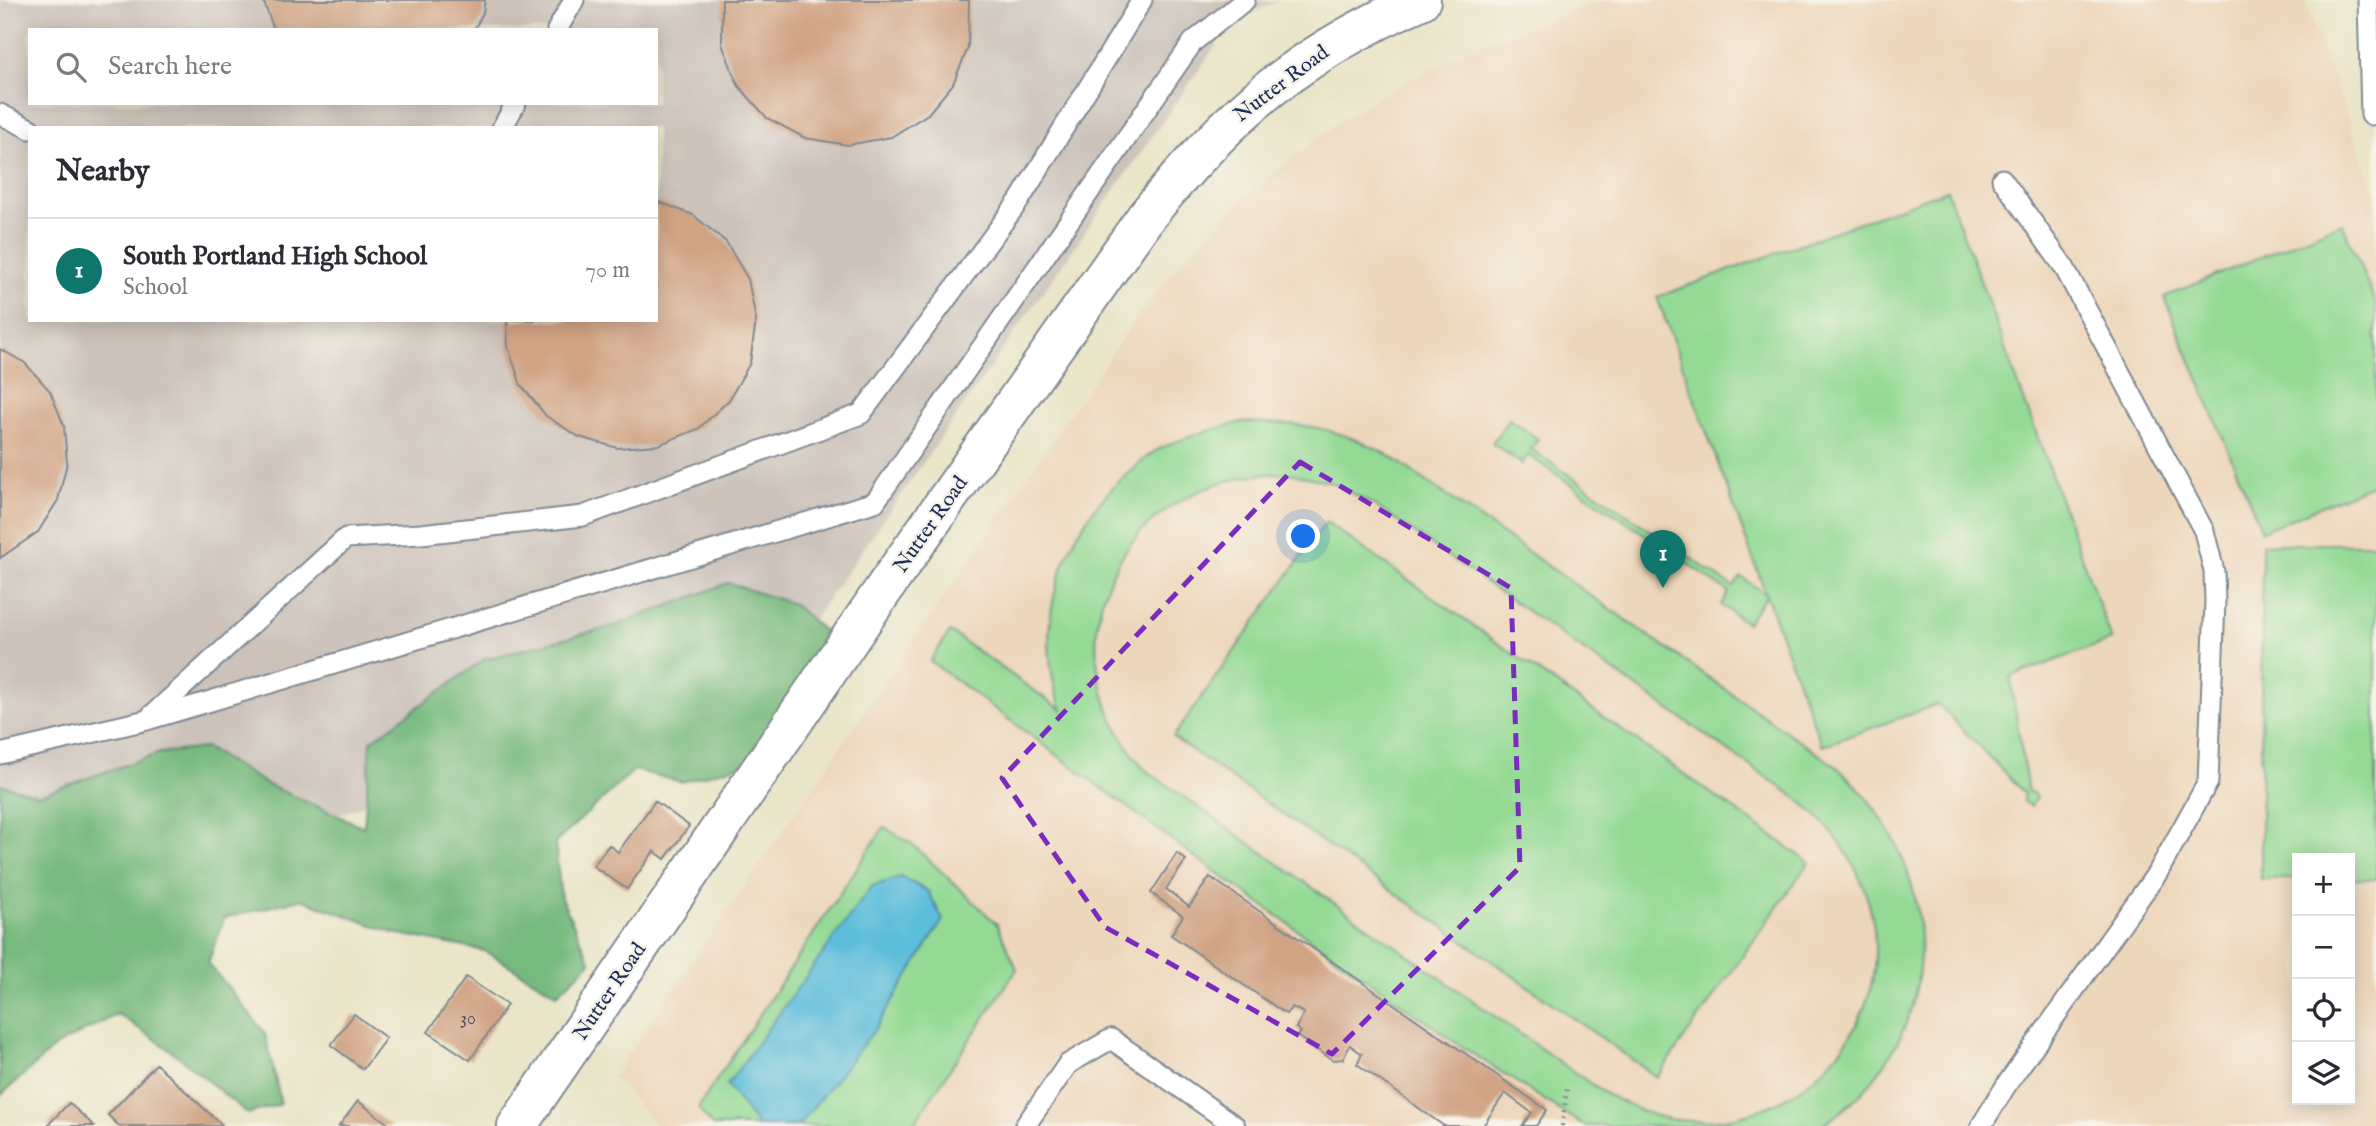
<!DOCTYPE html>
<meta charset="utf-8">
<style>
body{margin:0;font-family:"IM FELL English",serif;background:#f7f7f7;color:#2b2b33}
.controls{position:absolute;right:21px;bottom:21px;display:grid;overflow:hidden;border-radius:0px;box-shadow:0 4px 18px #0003}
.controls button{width:63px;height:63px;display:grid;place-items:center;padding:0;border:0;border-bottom:2px solid #e1e1e2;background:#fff;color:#2b2b33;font:35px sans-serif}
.you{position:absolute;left:1304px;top:537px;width:24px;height:24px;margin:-18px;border:5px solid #fff;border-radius:50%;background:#1a73e8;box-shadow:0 0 0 10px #1a73e833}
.badge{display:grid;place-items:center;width:46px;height:46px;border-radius:50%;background:#0f766e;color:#fff;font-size:23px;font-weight:700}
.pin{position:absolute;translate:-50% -58px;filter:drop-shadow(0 2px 4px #0008)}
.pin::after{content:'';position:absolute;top:37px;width:24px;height:21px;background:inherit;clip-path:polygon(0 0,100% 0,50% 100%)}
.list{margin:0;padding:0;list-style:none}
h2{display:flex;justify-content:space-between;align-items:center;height:91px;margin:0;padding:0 28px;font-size:30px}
h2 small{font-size:23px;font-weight:400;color:#7c7c81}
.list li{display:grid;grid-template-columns:46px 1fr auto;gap:21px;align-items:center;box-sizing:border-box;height:105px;padding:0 28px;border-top:2px solid #e1e1e2}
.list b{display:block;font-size:26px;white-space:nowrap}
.list p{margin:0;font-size:23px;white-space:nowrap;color:#7c7c81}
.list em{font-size:23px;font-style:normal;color:#7c7c81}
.icon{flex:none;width:38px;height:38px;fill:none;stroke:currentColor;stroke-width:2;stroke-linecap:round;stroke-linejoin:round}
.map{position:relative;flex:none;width:2376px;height:1126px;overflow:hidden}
.search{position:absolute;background:#fff;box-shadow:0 4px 18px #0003;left:28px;top:28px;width:630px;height:77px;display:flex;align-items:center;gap:18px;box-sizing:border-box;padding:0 24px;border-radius:0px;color:#7c7c81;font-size:26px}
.panel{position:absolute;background:#fff;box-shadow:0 4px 18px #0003;left:28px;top:126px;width:630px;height:196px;border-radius:0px}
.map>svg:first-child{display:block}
.built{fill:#edd7bb;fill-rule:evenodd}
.industrial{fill:#ccc2b9;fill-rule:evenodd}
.green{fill:#94da94;stroke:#588479;stroke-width:2;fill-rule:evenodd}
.forest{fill:#77ba7e;stroke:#49746e;stroke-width:2}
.water{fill:#5dbedb;stroke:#3c769c;stroke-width:2}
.building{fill:#d0a383}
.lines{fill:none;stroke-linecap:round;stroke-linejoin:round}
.service-casing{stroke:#828a93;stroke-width:23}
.minor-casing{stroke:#828a93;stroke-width:42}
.path{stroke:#828a93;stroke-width:4.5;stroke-dasharray:2 5;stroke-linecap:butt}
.service{stroke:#fff;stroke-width:19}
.minor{stroke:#fff;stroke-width:38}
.marked{fill:none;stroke:#7b2cbf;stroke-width:5;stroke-dasharray:14 9;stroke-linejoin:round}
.labels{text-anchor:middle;stroke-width:5;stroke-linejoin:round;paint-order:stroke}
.number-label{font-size:18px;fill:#484c67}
.street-label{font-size:21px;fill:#1b2f5e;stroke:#f7f3e8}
</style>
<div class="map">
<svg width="2376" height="1126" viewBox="0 0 2376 1126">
<rect width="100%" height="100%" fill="#f7f3e8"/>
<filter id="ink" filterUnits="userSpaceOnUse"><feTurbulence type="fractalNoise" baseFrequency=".0143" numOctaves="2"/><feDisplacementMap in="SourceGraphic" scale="14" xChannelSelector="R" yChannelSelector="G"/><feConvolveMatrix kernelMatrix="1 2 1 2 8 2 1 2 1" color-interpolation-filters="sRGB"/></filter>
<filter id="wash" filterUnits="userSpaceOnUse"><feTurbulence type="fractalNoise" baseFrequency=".00686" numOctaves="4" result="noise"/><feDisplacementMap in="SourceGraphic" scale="28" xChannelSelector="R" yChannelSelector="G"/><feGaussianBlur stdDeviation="1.57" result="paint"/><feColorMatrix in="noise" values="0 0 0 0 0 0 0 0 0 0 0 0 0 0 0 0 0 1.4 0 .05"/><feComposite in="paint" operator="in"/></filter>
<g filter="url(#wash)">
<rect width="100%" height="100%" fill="#eae5c8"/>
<path class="built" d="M1603 0H2305L2376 195V1126H657L613 1077 1136 318 1168 277 1243 198 1333 126 1381 95 1471 48ZM2297 858H2350V1100H2297Z"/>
<path class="industrial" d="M0 0H1279L1231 24 797 643 248 848 0 1027ZM30 30H656V103H30ZM30 128H656V320H30Z"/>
<g class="green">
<polygon points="1947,190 2112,640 2010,677 2028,792 2033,793 2036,798 2031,806 2023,802 2024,793 1938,704 1822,746 1766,595 1747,623 1721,605 1729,592 1528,455 1522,464 1492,443 1509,419 1538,439 1531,449 1733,587 1741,577 1766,594 1657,297"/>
<polygon points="2342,223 2376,304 2376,483 2262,531 2164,297"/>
<path d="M1242 422C1306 424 1332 425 1390 456L1837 767C1949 867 1952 1040 1821 1126H1584L1458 1044 1199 860 930 661 950 632 1062 710C1029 627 1062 526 1131 471 1140 463 1150 453 1161 448 1186 436 1215 429 1242 422ZM1288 473 1331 482 1374 505 1795 797C1893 872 1907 1007 1804 1086 1765 1115 1717 1126 1669 1119 1644 1114 1623 1103 1601 1091L1144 769C1037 639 1121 473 1288 473Z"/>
<polygon points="1326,522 1809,862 1657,1077 1173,737"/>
<polygon points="2262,544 2376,544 2376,879 2350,879 2350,858 2297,858 2297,879 2261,879"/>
<polygon points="884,827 912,844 997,924 1017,969 912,1126 712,1126 698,1108"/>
</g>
<polygon class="forest" points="728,583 793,604 825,632 768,757 682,782 634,770 555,843 561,898 591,962 557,994 485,951 394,933 301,899 224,918 208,963 265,1033 281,1104 248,1114 173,1052 118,1014 57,1045 0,1096 0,784 39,795 160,753 206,748 268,785 364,827 371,741 485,659 618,625"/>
<polygon class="water" points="901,877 928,891 943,920 873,1032 798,1126 758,1126 727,1085 872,886"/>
<g id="blocks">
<g class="building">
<polygon points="263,0 485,0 483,13 474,30 274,30"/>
<polygon points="969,0 968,48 953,84 928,114 891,137 848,145 805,138 767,118 738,85 722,44 722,0"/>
<polygon points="656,201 693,215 726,242 748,279 756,320 750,363 729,400 698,429 658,445 618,448 579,437 546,416 521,385 508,347 507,320 656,320"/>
<polygon points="0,349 25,363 50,391 64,426 67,463 58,500 38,532 0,558"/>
<polygon points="655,801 689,826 665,859 654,851 627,889 593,866 609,845 618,852"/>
<polygon points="1177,853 1186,860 1166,889 1189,907 1210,877 1547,1110 1536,1126 1522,1126 1532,1113 1505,1093 1483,1126 1444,1126 1357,1064 1362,1054 1350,1045 1343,1059 1333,1060 1297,1036 1301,1032 1296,1028 1304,1013 1292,1007 1286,1014 1171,935 1183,916 1151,893"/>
<polygon points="466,977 507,1005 470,1060 428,1032"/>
<polygon points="354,1014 386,1038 363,1069 331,1045"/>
<polygon points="156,1064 223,1126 119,1126 108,1115"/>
<polygon points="358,1101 391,1126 339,1126"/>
<polygon points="69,1103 94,1126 47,1126"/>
</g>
</g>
</g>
<g filter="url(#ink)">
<use href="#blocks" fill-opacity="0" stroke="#828a93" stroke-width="2"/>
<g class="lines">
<g class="service-casing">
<g id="service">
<polyline points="2368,0 2371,115 2376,110"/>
<polyline points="557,30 574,0"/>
<polyline points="0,114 30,129"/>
<polyline points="502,128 516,103"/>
<polyline points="151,716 346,538 421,534 583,516 861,414 1019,201 1142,0"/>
<polyline points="0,754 147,720 875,502 1193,42 1245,0"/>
<polyline points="1025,1126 1068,1064 1111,1039 1235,1126"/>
<polyline points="1981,1126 2007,1084 2158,872 2208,782 2215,601 2214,571 2204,531 2064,267 2002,179"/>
</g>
</g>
<g class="minor-casing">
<path id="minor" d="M517 1126 888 583 1145 218C1230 113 1296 55 1421 0"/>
</g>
<polyline class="path" points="1562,1126 1567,1089"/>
<use href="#service" class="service"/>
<use href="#minor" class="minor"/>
</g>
</g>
<path class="marked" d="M1300 462 1511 588 1520 867 1332 1054 1105 927 1002 778Z"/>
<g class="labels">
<g class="number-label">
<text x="468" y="1024">30</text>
</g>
<g class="street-label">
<text transform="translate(1281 83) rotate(-37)" y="7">Nutter Road</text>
<text transform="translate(930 524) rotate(-55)" y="7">Nutter Road</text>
<text transform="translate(609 991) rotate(-56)" y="7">Nutter Road</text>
</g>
</g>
</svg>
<div class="controls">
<button>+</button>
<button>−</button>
<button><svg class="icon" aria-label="locate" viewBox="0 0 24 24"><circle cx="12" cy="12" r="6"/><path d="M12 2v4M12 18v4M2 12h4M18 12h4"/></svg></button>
<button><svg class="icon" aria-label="layers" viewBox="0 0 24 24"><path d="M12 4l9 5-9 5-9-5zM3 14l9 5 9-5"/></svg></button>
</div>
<div class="you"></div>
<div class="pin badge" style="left:1663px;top:588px">1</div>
<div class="search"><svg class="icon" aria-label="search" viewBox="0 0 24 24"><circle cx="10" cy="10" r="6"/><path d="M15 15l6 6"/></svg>Search here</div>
<section class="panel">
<h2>Nearby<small></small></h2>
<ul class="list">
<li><span class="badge">1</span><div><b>South Portland High School</b><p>School</p></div><em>70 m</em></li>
</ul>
</section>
</div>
